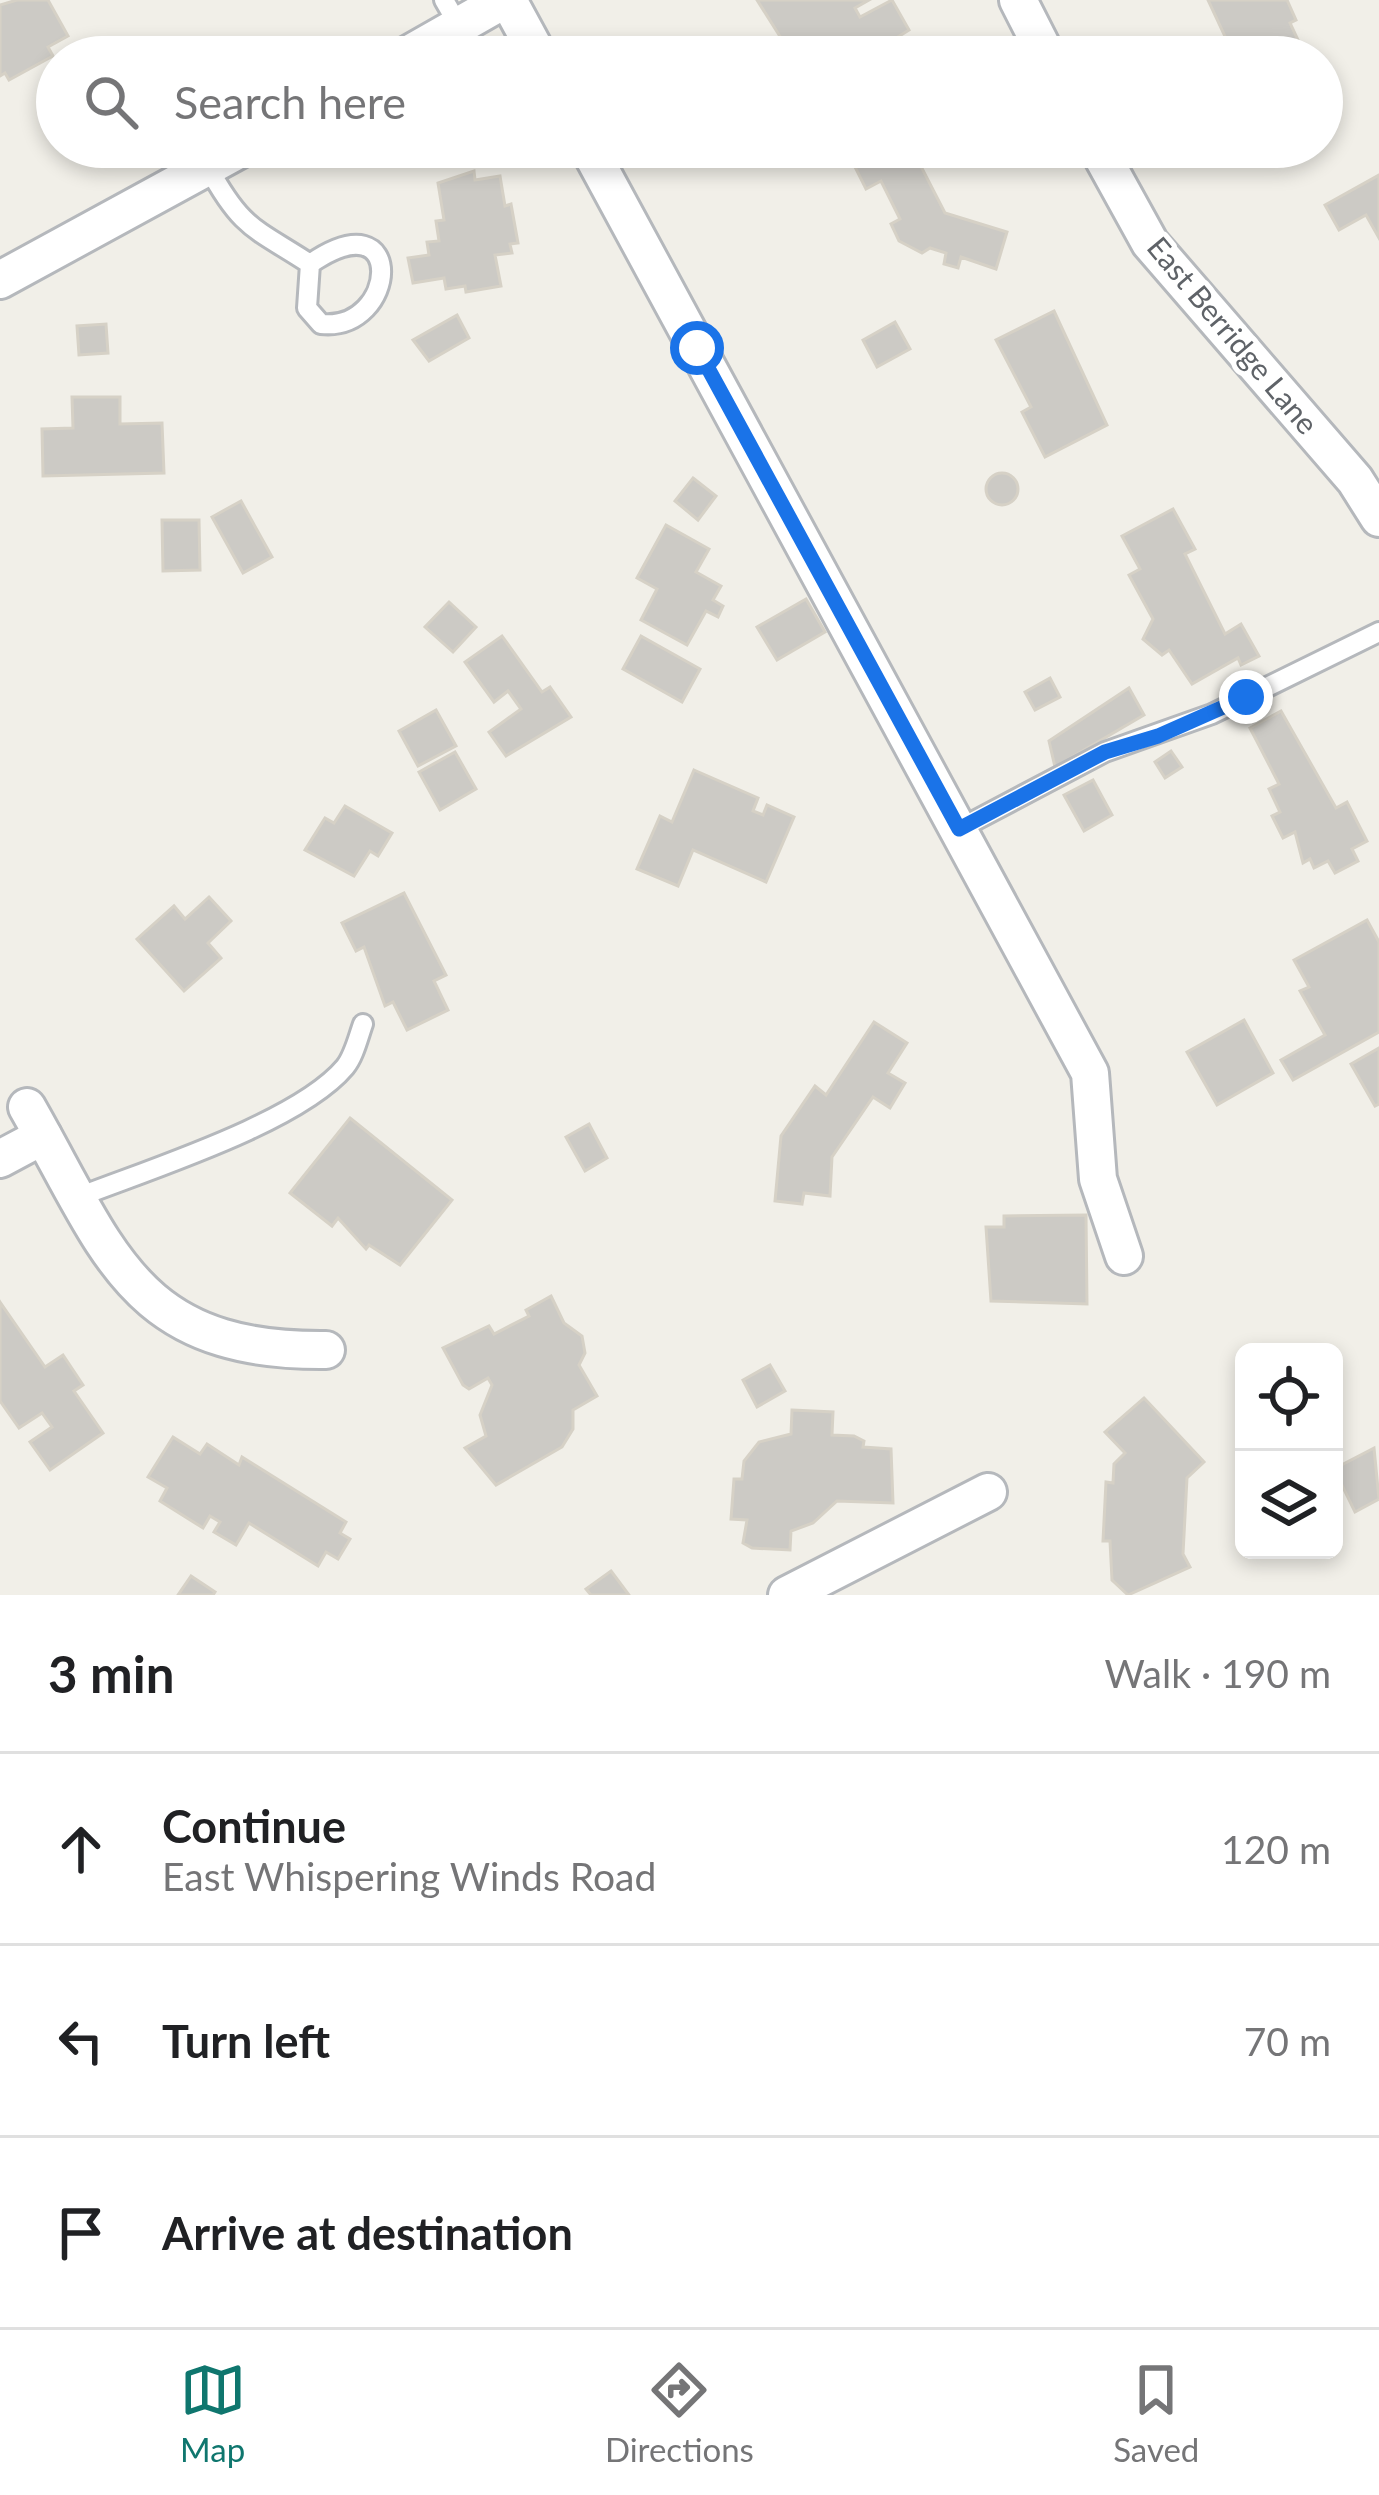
<!DOCTYPE html>
<meta charset="utf-8">
<style>
body{margin:0;font-family:Lato,sans-serif;background:#f6f6f6;color:#202124}
.controls{position:absolute;right:36px;bottom:36px;display:grid;overflow:hidden;border-radius:18px;box-shadow:0 6px 18px #0003}
.controls button{width:108px;height:108px;display:grid;place-items:center;padding:0;border:0;border-bottom:3px solid #e0e0e0;background:#fff;color:#202124;font:60px sans-serif}
.stop{position:absolute;width:36px;height:36px;margin:-27px;border:9px solid #1a73e8;border-radius:50%;background:#fff}
.stop.end{background:#1a73e8;border-color:#fff;box-shadow:0 3px 12px #0008}
.list{margin:0;padding:0;list-style:none}
h2{display:flex;justify-content:space-between;align-items:center;height:156px;margin:0;padding:0 48px;font-size:51px}
h2 small{font-size:39px;font-weight:400;color:#757577}
.list li{display:grid;grid-template-columns:78px 1fr auto;gap:36px;align-items:center;box-sizing:border-box;height:192px;padding:0 48px;border-top:3px solid #e0e0e0}
.list b{display:block;font-size:45px;white-space:nowrap}
.list p{margin:0;font-size:39px;white-space:nowrap;color:#757577}
.list em{font-size:39px;font-style:normal;color:#757577}
.icon{flex:none;width:66px;height:66px;fill:none;stroke:currentColor;stroke-width:2;stroke-linecap:round;stroke-linejoin:round}
.map{position:relative;flex:none;width:1379px;height:1595px;overflow:hidden}
.search{position:absolute;background:#fff;box-shadow:0 6px 18px #0003;left:36px;right:36px;top:36px;height:132px;display:flex;align-items:center;gap:30px;box-sizing:border-box;padding:0 42px;border-radius:66px;color:#757577;font-size:45px}
.sheet{height:732px;background:#fff}
nav{display:flex;justify-content:space-around;align-items:center;box-sizing:border-box;height:168px;border-top:3px solid #e0e0e0;background:#fff;font-size:33px;color:#757577}
nav a{display:grid;justify-items:center;gap:6px}
nav .on{color:#0f766e}
.map>svg:first-child{display:block}
.building{fill:#cccac5;stroke:#d6d1c6;stroke-width:3}
.lines{fill:none;stroke-linecap:round;stroke-linejoin:round}
.service-casing{stroke:#b5b8bc;stroke-width:24}
.minor-casing{stroke:#b5b8bc;stroke-width:42}
.service{stroke:#fff;stroke-width:18}
.minor{stroke:#fff;stroke-width:36}
.route{stroke:#1a73e8;stroke-width:15}
.labels{text-anchor:middle;stroke-width:10;stroke-linejoin:round;paint-order:stroke}
.street-label{font-size:30px;fill:#5f6368;stroke:#fff}
</style>
<div class="map">
<svg width="1379" height="1595" viewBox="0 0 1379 1595">
<rect width="100%" height="100%" fill="#f1efe8"/>
<g class="building">
<polygon points="17,0 48,0 68,36 48,47 53,56 9,80 5,73 0,76 0,5"/>
<polygon points="757,0 869,0 855,8 860,17 892,0 909,30 866,57 793,57"/>
<polygon points="1208,0 1287,0 1296,20 1290,23 1306,57 1245,57 1238,41 1229,45"/>
<polygon points="889,147 911,147 945,213 1007,232 996,269 961,257 958,268 944,264 946,253 930,248 922,253 899,241 891,224 900,219 881,181 866,189 854,165"/>
<polygon points="474,171 475,180 500,176 505,206 511,204 518,243 510,244 512,253 495,255 501,286 466,292 465,286 446,289 444,278 413,283 408,258 429,255 427,242 439,241 436,221 444,220 438,183"/>
<polygon points="1379,175 1379,238 1366,215 1339,230 1325,205"/>
<polygon points="1054,311 1107,425 1045,457 1022,412 1031,407 996,340"/>
<polygon points="457,315 469,338 429,361 413,340"/>
<polygon points="895,322 910,349 877,367 863,340"/>
<polygon points="106,324 108,353 79,355 77,326"/>
<polygon points="72,397 120,397 120,424 162,423 164,473 43,476 42,429 73,428"/>
<circle cx="1002" cy="489" r="16"/>
<polygon points="693,478 716,496 698,520 675,501"/>
<polygon points="241,501 272,557 243,573 212,517"/>
<polygon points="1173,509 1195,549 1185,554 1225,634 1241,624 1259,656 1241,665 1238,658 1192,684 1169,650 1162,655 1143,639 1153,619 1129,575 1140,569 1122,536"/>
<polygon points="162,520 199,520 200,570 163,571"/>
<polygon points="666,525 709,549 696,572 721,586 713,600 723,606 718,617 706,611 687,645 641,620 657,589 637,578"/>
<polygon points="806,599 825,632 777,660 757,627"/>
<polygon points="449,602 476,627 453,652 425,627"/>
<polygon points="502,636 542,692 550,687 571,717 506,756 489,732 521,709 508,691 494,702 465,662"/>
<polygon points="641,636 700,669 682,702 623,669"/>
<polygon points="1050,678 1060,697 1035,710 1025,692"/>
<polygon points="1129,688 1144,715 1055,767 1049,741"/>
<polygon points="436,710 456,746 418,766 399,731"/>
<polygon points="1281,711 1336,808 1347,802 1367,841 1352,849 1358,861 1335,873 1328,861 1314,868 1310,859 1303,863 1295,832 1283,838 1272,816 1280,812 1269,789 1279,784 1250,728"/>
<polygon points="1171,751 1182,767 1165,778 1155,762"/>
<polygon points="455,752 476,789 440,810 419,772"/>
<polygon points="694,770 758,798 753,811 763,815 767,805 794,817 766,882 693,850 678,886 637,869 660,816 672,822"/>
<polygon points="1093,780 1112,815 1084,831 1064,795"/>
<polygon points="345,806 392,833 378,856 370,851 354,876 305,850 325,818 334,823"/>
<polygon points="404,893 446,975 434,981 448,1010 407,1030 393,1002 385,1006 364,947 356,951 342,923"/>
<polygon points="209,897 231,921 208,943 221,958 184,991 137,939 174,906 185,919"/>
<polygon points="1367,920 1379,942 1379,1032 1293,1080 1281,1060 1325,1035 1300,991 1309,987 1294,960"/>
<polygon points="1244,1020 1273,1073 1217,1105 1187,1052"/>
<polygon points="874,1022 907,1043 888,1073 905,1083 890,1108 873,1097 832,1157 830,1196 804,1193 802,1204 775,1201 781,1136 815,1086 826,1095"/>
<polygon points="1379,1048 1379,1104 1375,1106 1351,1064"/>
<polygon points="350,1118 452,1200 400,1265 369,1245 366,1249 338,1218 332,1226 290,1193"/>
<polygon points="589,1124 607,1158 585,1171 566,1137"/>
<polygon points="1086,1215 1087,1304 991,1301 986,1227 1004,1227 1004,1216"/>
<polygon points="551,1296 564,1323 582,1336 585,1353 579,1365 597,1396 573,1410 573,1429 562,1447 496,1485 465,1448 486,1436 480,1415 492,1385 488,1378 469,1389 463,1385 443,1348 489,1326 494,1334 529,1316 526,1310"/>
<polygon points="0,1302 45,1367 63,1355 83,1385 74,1391 103,1433 50,1470 30,1442 52,1427 42,1413 19,1428 0,1401"/>
<polygon points="770,1365 785,1391 757,1407 743,1380"/>
<polygon points="1144,1398 1204,1462 1187,1478 1183,1554 1190,1567 1128,1595 1112,1580 1110,1541 1103,1541 1106,1482 1113,1483 1114,1464 1125,1453 1105,1432"/>
<polygon points="792,1410 833,1412 832,1435 854,1436 864,1441 863,1447 891,1449 893,1503 837,1501 813,1523 791,1531 790,1550 752,1548 743,1543 747,1520 731,1519 734,1479 742,1479 744,1461 759,1442 791,1434"/>
<polygon points="173,1437 200,1454 207,1444 239,1465 242,1457 346,1522 340,1533 350,1539 338,1559 326,1552 318,1566 249,1523 236,1545 214,1532 220,1522 210,1516 203,1528 160,1501 167,1488 148,1477"/>
<polygon points="1374,1448 1379,1499 1355,1512 1334,1469"/>
<polygon points="611,1571 629,1595 591,1595 586,1589"/>
<polygon points="191,1576 215,1592 213,1595 178,1595"/>
</g>
<g class="lines">
<g class="service-casing">
<g id="service">
<polyline points="444,0 459,26"/>
<path d="M208 167C242 230 255 228 310 264L307 308 321 324C398 332 408 196 310 264"/>
<polyline points="959,829 1105,752 1212,714 1379,632"/>
<path d="M76 1198C147 1170 298 1123 345 1067 354 1056 358 1038 363 1024"/>
</g>
</g>
<g class="minor-casing">
<g id="minor">
<polyline points="508,0 539,57"/>
<polyline points="1018,0 1047,57"/>
<polyline points="404,57 504,0"/>
<polyline points="588,147 1090,1073 1098,1179 1124,1256"/>
<polyline points="1097,147 1150,243 1355,480 1379,518"/>
<polyline points="0,280 244,147"/>
<path d="M27 1107C110 1252 133 1352 326 1350"/>
<polyline points="0,1159 43,1136"/>
<polyline points="787,1595 988,1492"/>
</g>
</g>
<use href="#service" class="service"/>
<use href="#minor" class="minor"/>
</g>
<g class="lines">
<polyline class="route" points="697,348 959,829 1105,752 1158,736 1246,697"/>
</g>
<g class="labels">
<g class="street-label">
<text transform="translate(1232 336) rotate(50)" y="10">East Berridge Lane</text>
</g>
</g>
</svg>
<div class="controls">
<button><svg class="icon" aria-label="locate" viewBox="0 0 24 24"><circle cx="12" cy="12" r="6"/><path d="M12 2v4M12 18v4M2 12h4M18 12h4"/></svg></button>
<button><svg class="icon" aria-label="layers" viewBox="0 0 24 24"><path d="M12 4l9 5-9 5-9-5zM3 14l9 5 9-5"/></svg></button>
</div>
<div class="stop" style="left:697px;top:348px"></div>
<div class="stop end" style="left:1246px;top:697px"></div>
<div class="search"><svg class="icon" aria-label="search" viewBox="0 0 24 24"><circle cx="10" cy="10" r="6"/><path d="M15 15l6 6"/></svg>Search here</div>
</div>
<section class="sheet">
<h2>3 min<small>Walk · 190 m</small></h2>
<ul class="list">
<li><svg class="icon" aria-label="ahead" viewBox="0 0 24 24"><path d="M12 20V5M6 11l6-6 6 6"/></svg><div><b>Continue</b><p>East Whispering Winds Road</p></div><em>120 m</em></li>
<li><svg class="icon" aria-label="left" viewBox="0 0 24 24"><path d="M17 20v-9H6M10 6l-5 5 5 5"/></svg><div><b>Turn left</b></div><em>70 m</em></li>
<li><svg class="icon" aria-label="arrive" viewBox="0 0 24 24"><path d="M6 21V4h12l-3 4 3 4H6"/></svg><div><b>Arrive at destination</b></div></li>
</ul>
</section>
<nav>
<a class="on"><svg class="icon" aria-label="map" viewBox="0 0 24 24"><path d="M3 6l6-2 6 2 6-2v14l-6 2-6-2-6 2zM9 4v14M15 6v14"/></svg>Map</a>
<a><svg class="icon" aria-label="directions" viewBox="0 0 24 24"><path d="M12 3l9 9-9 9-9-9zM9 14v-3h6M13 9l2 2-2 2"/></svg>Directions</a>
<a><svg class="icon" aria-label="saved" viewBox="0 0 24 24"><path d="M7 4h10v16l-5-4-5 4z"/></svg>Saved</a>
</nav>
